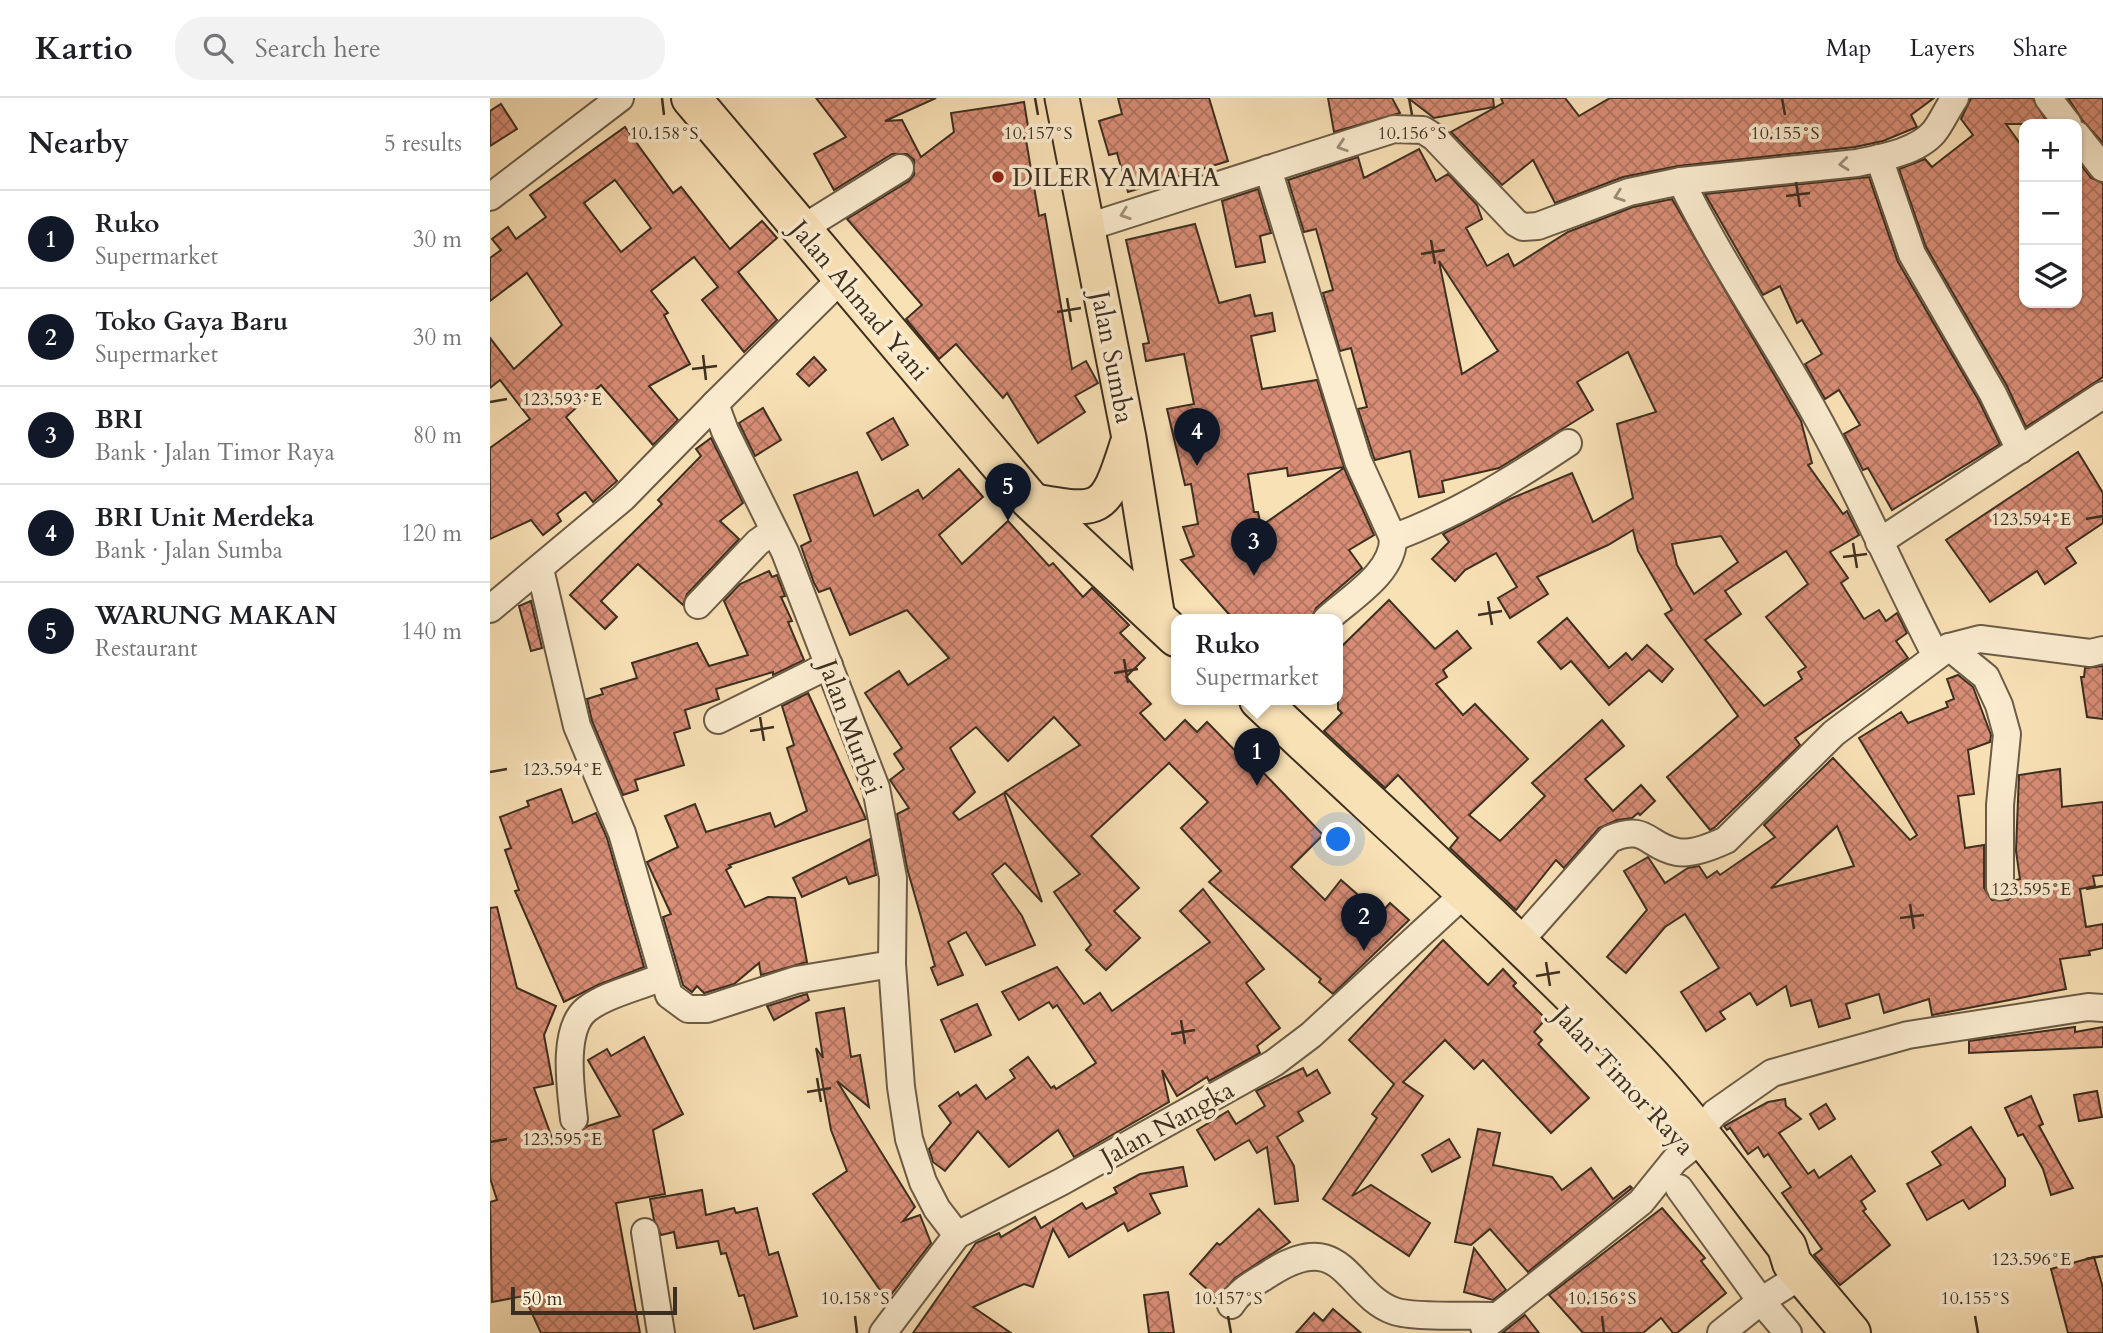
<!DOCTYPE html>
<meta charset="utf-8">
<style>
body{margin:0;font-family:Cardo,serif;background:#f2f2f2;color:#202124}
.controls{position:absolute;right:21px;top:21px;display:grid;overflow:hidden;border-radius:14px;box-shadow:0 2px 5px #0004}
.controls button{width:63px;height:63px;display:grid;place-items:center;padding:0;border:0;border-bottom:2px solid #e0e0e0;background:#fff;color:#202124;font:35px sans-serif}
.scale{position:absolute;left:21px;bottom:18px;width:166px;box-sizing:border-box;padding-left:7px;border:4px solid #3d2f20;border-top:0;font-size:19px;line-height:24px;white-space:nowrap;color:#3d2f20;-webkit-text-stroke:5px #fbecd0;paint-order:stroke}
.you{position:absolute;left:849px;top:742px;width:24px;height:24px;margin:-18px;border:5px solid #fff;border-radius:50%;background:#1a73e8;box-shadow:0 0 0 10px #1a73e833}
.badge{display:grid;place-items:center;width:46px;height:46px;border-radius:50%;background:#111827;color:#fff;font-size:23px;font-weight:700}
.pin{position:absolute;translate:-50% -58px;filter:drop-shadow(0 2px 4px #0008)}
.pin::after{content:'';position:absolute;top:37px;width:24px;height:21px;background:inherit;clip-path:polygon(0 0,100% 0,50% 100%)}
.popup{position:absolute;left:681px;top:516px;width:172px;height:91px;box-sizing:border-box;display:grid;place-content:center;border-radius:14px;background:#fff;filter:drop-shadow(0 2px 5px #0005);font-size:23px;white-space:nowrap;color:#757577}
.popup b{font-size:26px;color:#202124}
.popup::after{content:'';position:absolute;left:50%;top:100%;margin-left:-14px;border:14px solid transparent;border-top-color:#fff}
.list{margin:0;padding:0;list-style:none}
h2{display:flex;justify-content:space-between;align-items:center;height:91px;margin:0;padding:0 28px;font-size:30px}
h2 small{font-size:23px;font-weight:400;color:#757577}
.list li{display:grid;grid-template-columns:46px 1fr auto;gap:21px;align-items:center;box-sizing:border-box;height:98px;padding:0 28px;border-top:2px solid #e0e0e0}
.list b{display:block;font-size:26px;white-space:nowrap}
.list p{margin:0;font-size:23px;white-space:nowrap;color:#757577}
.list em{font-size:23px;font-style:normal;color:#757577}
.icon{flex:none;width:38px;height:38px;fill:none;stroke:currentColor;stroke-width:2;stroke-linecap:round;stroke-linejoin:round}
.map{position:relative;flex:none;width:1613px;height:1235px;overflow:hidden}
header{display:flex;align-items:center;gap:42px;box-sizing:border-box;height:98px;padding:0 35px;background:#fff;border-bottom:2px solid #e0e0e0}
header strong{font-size:33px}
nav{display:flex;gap:38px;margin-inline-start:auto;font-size:24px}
.search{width:490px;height:63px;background:#f2f2f2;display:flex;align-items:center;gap:18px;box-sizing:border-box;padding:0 24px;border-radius:28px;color:#757577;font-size:26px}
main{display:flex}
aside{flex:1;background:#fff}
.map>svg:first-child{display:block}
.building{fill:url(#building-cross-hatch);stroke:#3d2f20;stroke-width:2;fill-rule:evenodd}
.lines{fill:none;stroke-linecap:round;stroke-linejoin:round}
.minor-casing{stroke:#6c5c46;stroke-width:30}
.major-casing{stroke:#3d2f20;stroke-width:37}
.highway-casing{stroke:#3d2f20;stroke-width:42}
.minor{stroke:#fbecd0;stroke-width:26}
.major{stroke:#f9e1b6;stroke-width:33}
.highway{stroke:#f9e1b6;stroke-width:38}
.oneway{stroke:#9c8e78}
.ticks{fill:none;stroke:#3d2f20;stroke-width:2.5}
.poi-dot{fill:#8f2418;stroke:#fbecd0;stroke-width:2.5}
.labels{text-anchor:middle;stroke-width:7;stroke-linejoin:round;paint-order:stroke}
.poi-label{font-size:26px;fill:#3d2f20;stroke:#fbecd0;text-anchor:start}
.street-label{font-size:26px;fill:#3d2f20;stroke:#fbecd0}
.ticks-label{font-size:18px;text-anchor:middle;fill:#3d2f20;stroke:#fbecd0;stroke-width:7;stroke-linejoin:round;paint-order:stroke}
</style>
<header>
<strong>Kartio</strong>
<div class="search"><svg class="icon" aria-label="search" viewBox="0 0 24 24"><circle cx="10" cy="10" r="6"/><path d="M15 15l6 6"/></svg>Search here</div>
<nav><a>Map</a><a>Layers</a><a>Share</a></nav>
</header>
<main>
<aside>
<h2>Nearby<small>5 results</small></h2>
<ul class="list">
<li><span class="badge">1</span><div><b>Ruko</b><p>Supermarket</p></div><em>30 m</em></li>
<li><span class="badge">2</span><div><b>Toko Gaya Baru</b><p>Supermarket</p></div><em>30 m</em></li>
<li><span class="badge">3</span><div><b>BRI</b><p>Bank · Jalan Timor Raya</p></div><em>80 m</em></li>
<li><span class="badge">4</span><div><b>BRI Unit Merdeka</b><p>Bank · Jalan Sumba</p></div><em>120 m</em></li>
<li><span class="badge">5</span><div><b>WARUNG MAKAN</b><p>Restaurant</p></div><em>140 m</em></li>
</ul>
</aside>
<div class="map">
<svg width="1613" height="1235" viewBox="0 0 1613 1235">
<defs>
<pattern id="building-cross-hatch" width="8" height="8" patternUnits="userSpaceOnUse" patternTransform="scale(1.75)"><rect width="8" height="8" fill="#d88d76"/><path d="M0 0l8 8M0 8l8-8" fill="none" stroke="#b07460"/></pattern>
</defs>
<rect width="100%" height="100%" fill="#f9e1b6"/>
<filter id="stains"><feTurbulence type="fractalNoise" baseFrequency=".00286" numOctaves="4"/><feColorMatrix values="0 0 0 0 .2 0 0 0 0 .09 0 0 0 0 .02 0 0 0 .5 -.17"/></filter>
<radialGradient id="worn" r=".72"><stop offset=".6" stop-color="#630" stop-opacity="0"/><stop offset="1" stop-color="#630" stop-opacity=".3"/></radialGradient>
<g class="building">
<polygon points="326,0 446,0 395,23 412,22 431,59 464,34 461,15 534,4 540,41 536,42 549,118 555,116 582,271 596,263 608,285 585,298 595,314 548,345 517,295 513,300 466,246 449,261 416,221 432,207 357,121 419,83 424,77 424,62 417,56 402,56 344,92 324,56 356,39"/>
<polygon points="628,0 719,0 738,63 638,94 627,55 619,57 609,23 632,16"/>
<polygon points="838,0 902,0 910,15 844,34"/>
<polygon points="918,0 1003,0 1004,9 944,20"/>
<polygon points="1011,0 1075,0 1089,18 1120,0 1444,0 1421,17 1427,29 1393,43 1365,49 1188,68 1133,79 1065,105 1043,62 1012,87 961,34 1013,5"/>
<polygon points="1481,0 1543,0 1558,26 1516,26 1534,51 1534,205 1587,205 1587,62 1601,80 1613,85 1613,279 1536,329 1517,288 1436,149 1409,71 1435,61 1442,69 1483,37 1471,21"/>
<polygon points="1578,0 1613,0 1613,45 1593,23"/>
<polygon points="11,6 27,31 0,48 0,13"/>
<path d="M135 29 183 95 191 89 240 151 272 123 287 140 248 174 287 222 254 254 212 202 228 189 204 159 161 193 178 215 174 217 200 266 159 288 188 322 163 347 111 287 76 319 127 383 103 404 95 394 67 416 71 423 53 437 41 422 0 441V350L40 321 10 282 0 290V240L24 271 72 227 37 175 0 203V160L11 152 2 141 18 129 26 141 56 119 40 97ZM125 82 161 130 131 154 94 105Z"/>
<path d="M929 51 946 83 958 76 987 107 992 121 976 130 997 168 1018 156 1024 168 1078 134 1143 109 1182 101 1311 323 1322 365 1318 367 1353 416 1357 413 1369 437 1340 454 1358 480 1351 485 1374 521 1389 512 1396 523 1407 515 1417 535 1406 543 1418 560 1305 640 1310 647 1224 730 1220 732 1177 679 1248 618 1175 516 1182 512 1148 453 1143 432 1118 447 1047 479 1058 496 1020 520 1008 500 1027 489 1006 455 975 472 965 483 942 461 959 444 953 436 1020 401 1082 375 1103 424 1143 400 1127 326 1166 314 1138 254 1087 284 1103 312 1009 370 952 383 954 394 929 399 920 353 885 362 883 357 868 311 877 309 861 250 850 253 833 195 843 192 826 131 814 134 798 82 868 59 874 80ZM949 163 1008 253 972 276ZM1231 438 1248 464 1204 496 1187 467 1182 446ZM1296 453 1318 486 1276 519 1316 569 1308 574 1312 581 1274 608 1215 542 1251 516 1235 493Z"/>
<polygon points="1379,79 1408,164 1489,303 1510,346 1402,412 1378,370 1373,372 1354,336 1370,327 1349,292 1335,301 1315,266 1332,256 1312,222 1307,225 1290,188 1273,197 1215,96"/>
<polygon points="768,91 781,135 770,138 775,164 746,169 732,103"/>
<polygon points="705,126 729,205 760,197 765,218 782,215 785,233 761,238 772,291 827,282 854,369 798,378 797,370 758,376 764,414 768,414 771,428 854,370 884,437 859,452 872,470 826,510 821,522 744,522 691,462 704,458 693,429 708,426 701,386 695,387 677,311 704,306 694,256 656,263 653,246 659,245 636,142"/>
<polygon points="324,259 336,272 319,288 307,276"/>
<polygon points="273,310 291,342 265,358 249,325"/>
<polygon points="403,320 418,347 392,362 377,335"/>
<polygon points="221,340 253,405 230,423 249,441 197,496 193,507 148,466 111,503 127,519 115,531 80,497 172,406 168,402 211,358 206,351"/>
<polygon points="1588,354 1613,395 1613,425 1576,450 1586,465 1555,486 1547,473 1500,504 1456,442"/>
<polygon points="469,371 493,399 449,437 472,466 518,423 559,468 563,465 593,499 602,490 639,527 630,535 655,560 636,579 661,606 650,615 675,642 695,622 707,634 717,624 765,673 769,670 833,737 801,769 835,802 851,782 890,816 900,805 919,822 843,896 829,884 831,881 719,784 731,773 691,730 718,704 679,665 601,738 649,790 624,813 650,840 616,872 596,852 601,847 564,794 590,776 515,694 590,647 564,619 518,663 486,629 460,650 485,694 463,715 469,722 514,695 552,804 515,765 502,776 532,818 545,847 496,867 476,834 458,844 473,877 448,887 441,870 445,868 417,770 407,716 419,710 400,682 414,671 404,656 412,650 375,595 409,573 418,587 459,560 417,512 360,537 340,490 329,494 324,485 311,448 321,443 304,397 367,374 384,418 428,392 433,401"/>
<polygon points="279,473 282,479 287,477 295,498 291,499 302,523 298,524 314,562 283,577 283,574 226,591 229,601 195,612 200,630 184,635 194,667 145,682 148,692 133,697 102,623 97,601 113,596 111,591 147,580 142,565 207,545 219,568 258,557 234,503 250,486"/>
<polygon points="899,502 945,551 967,533 981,550 953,572 957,579 946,586 973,617 985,606 1038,661 979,717 1010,743 1055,698 1042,685 1112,622 1134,648 1095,681 1123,713 1151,687 1165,703 1150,717 1148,715 1142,720 1127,722 1109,730 1074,770 1066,762 1026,812 960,750 968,740 908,677 895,690 834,633 852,615 848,611 848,552"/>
<polygon points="41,503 52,550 41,553 29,508"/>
<polygon points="1077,520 1119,570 1136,555 1142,562 1157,547 1183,571 1172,584 1159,572 1119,607 1081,563 1071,571 1048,544"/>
<polygon points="1613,568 1613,621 1597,619 1591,579 1594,579 1595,570"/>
<path d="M1468 577 1483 589 1501 637 1500 644 1478 652 1484 696 1468 698 1475 750 1494 747V790L1502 802H1518L1524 796 1526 782 1530 781 1526 753 1529 677 1570 671 1572 709 1613 704V777L1603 778 1605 788 1590 791 1596 829 1613 826V850L1599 853 1600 857 1570 861 1576 891 1442 917 1439 901 1394 915 1389 896 1356 906 1360 920 1329 929 1321 902 1301 908 1296 888 1267 907 1260 895 1230 914 1235 921 1216 933 1191 894 1229 870 1195 816 1175 829 1136 875 1117 859 1157 812 1134 773 1158 759 1175 785 1198 770 1209 768 1217 780 1227 773 1230 777 1285 739 1274 727 1343 660 1420 742 1427 737 1369 640 1411 614 1418 625 1458 609 1456 604 1464 601 1457 581ZM1347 728 1364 768 1281 790Z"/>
<polygon points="318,595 376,721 239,767 241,769 236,772 255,809 278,799 305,800 317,864 271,877 269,865 244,886 214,895 207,888 202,894 193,887 173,819 181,816 157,764 188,749 175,718 205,706 216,734 280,715 285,729 317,713 297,650 304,647 292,608"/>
<polygon points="71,691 83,725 106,715 117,740 154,869 108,887 74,904 25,793 29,792 15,752 21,750 10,719 39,708 37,703"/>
<polygon points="380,741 386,777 359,786 356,779 312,799 303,780"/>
<polygon points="713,791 774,871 756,885 790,930 767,948 770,955 719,983 717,979 687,998 672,972 679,1004 584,1059 568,1032 519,1069 488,1033 455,1073 443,1064 439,1051 461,1025 449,1008 468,994 470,998 486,987 496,1001 525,980 520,972 538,959 561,990 564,988 566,991 606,965 567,907 563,910 559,904 529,922 512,894 567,869 594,906 610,895 622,913 720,844 690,813"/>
<polygon points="7,809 27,890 66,908 54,937 63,986 44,990 62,1040 77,1035 86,1036 98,1028 130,1018 98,962 117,951 121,958 154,939 193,1016 163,1032 175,1096 126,1105 150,1235 51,1235 34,1198 2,1204 0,1104 7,1102 0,1080 0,810"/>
<polygon points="953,842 998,887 1013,871 1026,885 1023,888 1056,921 1044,934 1052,942 1048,946 1099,1000 1061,1035 993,962 984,971 955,942 913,984 933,998 862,1098 881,1087 940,1125 919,1158 833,1101 887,1020 882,1016 904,986 859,942"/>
<polygon points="317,896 319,902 284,922 277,908"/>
<polygon points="487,906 501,937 465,954 451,922"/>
<polygon points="354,910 361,959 370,957 379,1009 347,983 425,1109 413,1123 430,1117 441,1145 397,1202 323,1096 357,1073 341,1032 326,950 333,960 326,915"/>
<polygon points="1585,929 1585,934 1613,929 1613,949 1479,955 1479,943"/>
<polygon points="813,970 817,978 827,972 840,995 808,1014 813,1023 787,1039 804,1068 808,1103 785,1106 777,1049 767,1055 759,1042 725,1062 707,1032 738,1013 746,1026 775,1008 766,993"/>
<polygon points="1607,993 1612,1019 1589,1023 1584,997"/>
<polygon points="1541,998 1553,1026 1549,1028 1583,1090 1561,1097 1553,1071 1533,1036 1528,1038 1515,1010"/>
<polygon points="1295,1001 1296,1008 1311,1021 1289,1035 1318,1076 1324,1072 1329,1080 1361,1058 1385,1093 1371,1103 1376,1111 1373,1113 1400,1147 1350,1187 1324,1157 1332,1151 1292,1095 1301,1089 1278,1056 1274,1059 1268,1049 1258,1056 1240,1030 1237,1032 1234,1028 1278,1004"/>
<polygon points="1336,1006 1345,1021 1329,1031 1320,1016"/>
<polygon points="1481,1029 1515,1081 1515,1088 1479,1111 1473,1102 1437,1122 1417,1086 1451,1067 1442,1054"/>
<polygon points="988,1031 1010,1035 1003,1067 1062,1079 1072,1092 1101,1070 1123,1101 1140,1088 1142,1090 1038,1174 1000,1131 981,1147 965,1144"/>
<polygon points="959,1041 970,1059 942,1074 932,1057"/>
<polygon points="693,1069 697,1088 660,1096 670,1115 638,1133 634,1125 579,1159 563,1131 543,1189 534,1186 483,1209 521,1235 423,1235 486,1145 509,1135 511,1139 545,1119 551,1130 592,1105 596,1111 627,1095 624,1090 650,1076"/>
<polygon points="212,1092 216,1117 244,1110 246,1115 267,1110 279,1157 288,1154 307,1218 264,1231 254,1197 249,1198 236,1155 231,1156 228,1143 187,1150 184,1134 171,1137 164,1122 160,1101"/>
<polygon points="1172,1110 1215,1160 1211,1163 1236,1195 1187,1235 1183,1235 1171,1220 1153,1235 1093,1235 1059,1197"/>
<polygon points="769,1111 800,1144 745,1180 727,1200 700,1176 727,1145 730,1147"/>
<polygon points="984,1150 1016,1192 1003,1202 974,1194"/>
<polygon points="1604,1159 1613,1190 1613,1235 1578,1235 1561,1171"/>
<polygon points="678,1194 684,1235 659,1235 654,1197"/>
<polygon points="843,1211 871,1235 806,1235 824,1215 833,1223"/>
<polygon points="1035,1217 1049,1235 1012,1235"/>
</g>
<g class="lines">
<g class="minor-casing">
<g id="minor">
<polyline points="1558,0 1578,26"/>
<polyline points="1587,37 1613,70"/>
<polyline points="1389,60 1422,156 1503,296 1530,352"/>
<path d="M778 71 868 363 903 440C967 416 1021 383 1078 345"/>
<path d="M1191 83C1231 165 1283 239 1327 319 1370 397 1405 479 1446 558"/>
<polyline points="0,99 130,0"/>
<path d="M598 129 904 31 933 32 944 39 1026 125 1033 129 1048 128 1139 94 1191 83 1367 65C1391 60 1427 54 1444 34 1452 24 1457 11 1465 0"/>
<polyline points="310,132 410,70"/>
<polyline points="351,181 225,306 235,333 295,454 386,690 403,780 402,866 411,989 419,1041 433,1084 447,1111 467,1137"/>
<polyline points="1389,444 1613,297"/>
<polyline points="50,471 87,628 132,735 179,897 198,911 217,911 306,882 402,866"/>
<polyline points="208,507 268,444 284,433"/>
<polyline points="0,511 133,400 225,306"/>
<path d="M836 522C860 500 904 475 903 440"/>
<polyline points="1459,549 1496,579 1509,607 1517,636 1510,707 1510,789"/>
<polyline points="228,622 339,567"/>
<path d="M1029 844 1120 741C1157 725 1156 748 1187 754 1202 757 1223 748 1236 742L1344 635 1459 549 1490 541 1600 555 1613 552"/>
<path d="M84 1021C81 993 71 931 97 911 117 896 149 889 172 879"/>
<polyline points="1209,1034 1225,1015 1282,975 1418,937 1598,909 1613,910"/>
<polyline points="1189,1090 1271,1203 1298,1235"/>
<polyline points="155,1134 171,1235"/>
<path d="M741 1207C750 1191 767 1184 782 1174 854 1129 857 1196 904 1213 923 1220 982 1217 1006 1218"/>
<polyline points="994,1229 1151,1104 1185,1062 1200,1050"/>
<polyline points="393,1235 467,1137 571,1084 784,965 821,937 962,807"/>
<polyline points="1231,1235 1271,1203 1312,1177"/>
</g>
</g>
<g class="major-casing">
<g id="major">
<polyline points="572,0 639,340 668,520"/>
<path d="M540 402C611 415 615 416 637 346"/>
</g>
</g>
<g class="highway-casing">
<g id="highway">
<polyline points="201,0 540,402 686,539"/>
<path d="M769 602C896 722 1027 838 1148 964 1202 1021 1248 1086 1297 1149L1302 1165 1361 1235"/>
</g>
</g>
<use href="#minor" class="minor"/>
<use href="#major" class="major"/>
<use href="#highway" class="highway"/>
</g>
<defs><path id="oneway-chevron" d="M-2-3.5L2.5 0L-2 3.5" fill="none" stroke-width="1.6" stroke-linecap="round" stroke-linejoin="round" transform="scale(1.75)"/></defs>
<g class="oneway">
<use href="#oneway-chevron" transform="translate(852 48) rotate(162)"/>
<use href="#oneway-chevron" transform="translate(1354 66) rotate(174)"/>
<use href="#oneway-chevron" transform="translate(1129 98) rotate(161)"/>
<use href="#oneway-chevron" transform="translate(635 116) rotate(161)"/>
</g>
<path class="ticks" d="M172 0 174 17M545 0 548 17M919 0 922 17M1292 0 1295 17M1306 84 1310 109M1296 98 1320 95M941 142 945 166M931 156 955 152M577 200 581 224M567 214 591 210M213 257 216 282M202 271 227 268M0 304 17 301M1596 421 1613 418M1363 445 1367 470M1353 459 1377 456M998 503 1002 527M988 517 1012 513M634 561 638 585M624 575 648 571M270 619 274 643M260 633 284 629M0 674 17 671M1596 791 1613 788M1420 806 1424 831M1410 820 1434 817M1056 864 1060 888M1046 878 1070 874M691 922 695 946M681 936 705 932M327 980 331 1004M317 994 341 990M0 1044 17 1041M1596 1161 1613 1158M365 1218 367 1235M738 1218 741 1235M1112 1218 1114 1235M1485 1218 1488 1235"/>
<circle class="poi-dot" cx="508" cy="79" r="7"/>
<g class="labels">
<g class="poi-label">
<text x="522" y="88">DILER YAMAHA</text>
</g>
<g class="street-label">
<text transform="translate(370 202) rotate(50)" y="9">Jalan Ahmad Yani</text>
<text transform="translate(623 259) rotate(79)" y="9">Jalan Sumba</text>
<text transform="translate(361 629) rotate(70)" y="9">Jalan Murbei</text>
<text transform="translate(1134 982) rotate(47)" y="9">Jalan Timor Raya</text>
<text transform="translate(677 1025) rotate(-29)" y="9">Jalan Nangka</text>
</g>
</g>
<g class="ticks-label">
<text x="174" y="41">10.158°S</text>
<text x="548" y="41">10.157°S</text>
<text x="922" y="41">10.156°S</text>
<text x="1295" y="41">10.155°S</text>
<text x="72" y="307">123.593°E</text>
<text x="1541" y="427">123.594°E</text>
<text x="72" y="677">123.594°E</text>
<text x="1541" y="797">123.595°E</text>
<text x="72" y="1047">123.595°E</text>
<text x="1541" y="1167">123.596°E</text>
<text x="365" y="1206">10.158°S</text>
<text x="738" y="1206">10.157°S</text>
<text x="1112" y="1206">10.156°S</text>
<text x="1485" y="1206">10.155°S</text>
</g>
<rect width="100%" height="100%" filter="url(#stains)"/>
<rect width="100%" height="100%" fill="url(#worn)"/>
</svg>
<div class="controls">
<button>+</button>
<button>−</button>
<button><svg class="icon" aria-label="layers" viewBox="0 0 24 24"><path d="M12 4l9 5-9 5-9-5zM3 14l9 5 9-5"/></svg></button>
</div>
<div class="scale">50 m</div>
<div class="you"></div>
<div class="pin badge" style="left:767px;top:688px">1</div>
<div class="popup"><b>Ruko</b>Supermarket</div>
<div class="pin badge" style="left:874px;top:853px">2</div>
<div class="pin badge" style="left:764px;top:478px">3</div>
<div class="pin badge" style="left:707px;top:368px">4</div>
<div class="pin badge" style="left:518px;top:423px">5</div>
</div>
</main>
